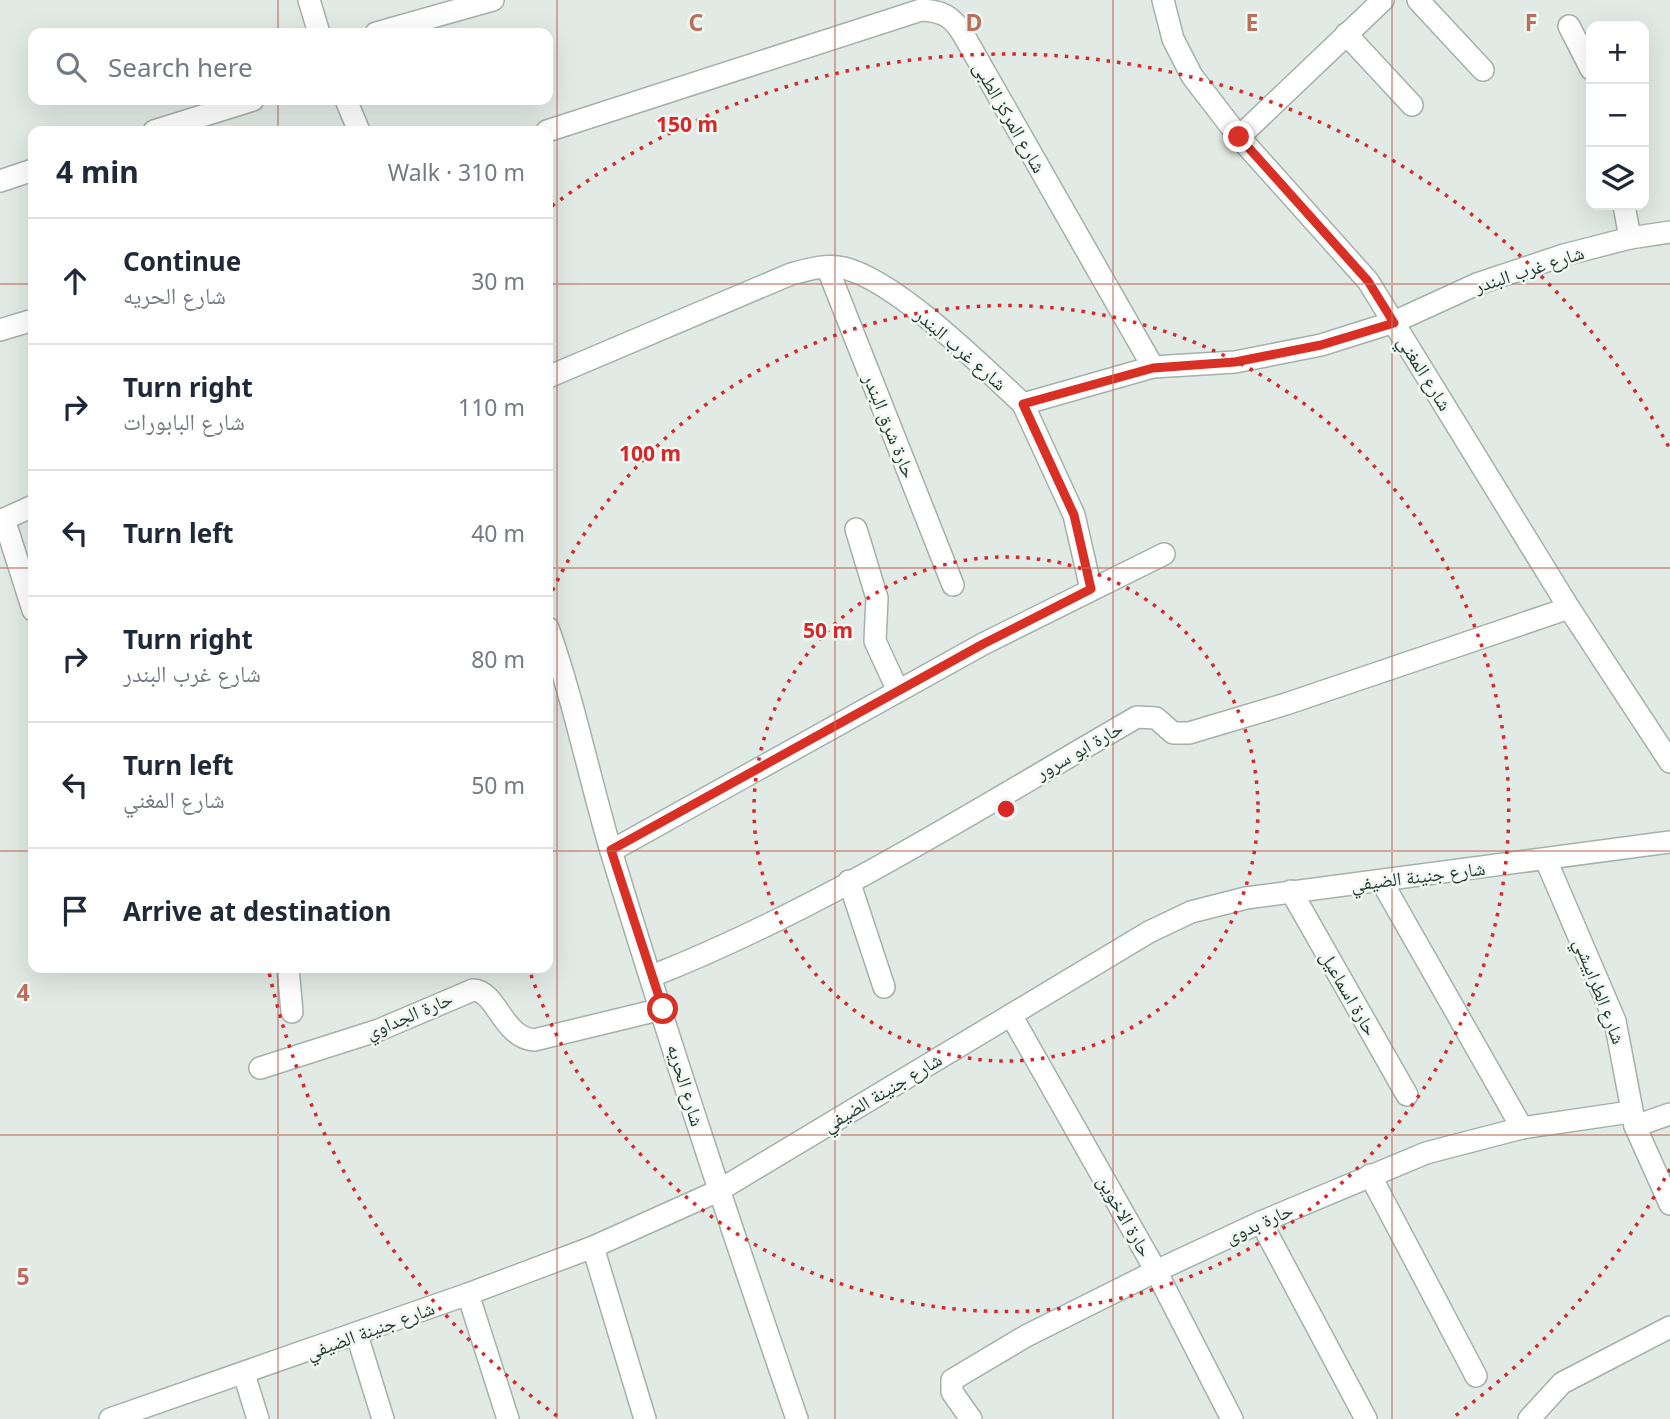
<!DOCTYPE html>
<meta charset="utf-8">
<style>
body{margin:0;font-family:"Noto Sans","Noto Naskh Arabic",sans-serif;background:#f2f2f3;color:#1f2937}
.controls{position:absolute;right:21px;top:21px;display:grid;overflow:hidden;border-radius:14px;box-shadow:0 7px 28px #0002}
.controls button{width:63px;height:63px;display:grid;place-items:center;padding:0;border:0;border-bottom:2px solid #e0e1e3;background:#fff;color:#1f2937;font:35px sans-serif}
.stop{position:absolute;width:21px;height:21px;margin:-16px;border:5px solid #d93025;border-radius:50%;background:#fff}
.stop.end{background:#d93025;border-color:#fff;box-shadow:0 2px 7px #0008}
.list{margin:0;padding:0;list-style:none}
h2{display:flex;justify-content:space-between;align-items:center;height:91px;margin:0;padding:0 28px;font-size:30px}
h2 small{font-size:23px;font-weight:400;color:#747a83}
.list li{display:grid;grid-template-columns:46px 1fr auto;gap:21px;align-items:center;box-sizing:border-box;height:126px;padding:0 28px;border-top:2px solid #e0e1e3}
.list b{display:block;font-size:26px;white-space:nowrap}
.list p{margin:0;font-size:23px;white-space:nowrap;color:#747a83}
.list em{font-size:23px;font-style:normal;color:#747a83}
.icon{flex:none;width:38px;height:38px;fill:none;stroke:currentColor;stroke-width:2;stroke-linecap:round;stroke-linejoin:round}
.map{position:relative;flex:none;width:1670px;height:1419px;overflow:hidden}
.search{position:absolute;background:#fff;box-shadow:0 7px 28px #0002;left:28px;top:28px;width:525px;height:77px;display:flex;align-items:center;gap:18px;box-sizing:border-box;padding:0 24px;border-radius:14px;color:#747a83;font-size:26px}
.panel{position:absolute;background:#fff;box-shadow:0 7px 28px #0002;left:28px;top:126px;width:525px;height:847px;border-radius:14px}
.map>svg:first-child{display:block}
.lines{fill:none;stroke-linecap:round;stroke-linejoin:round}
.minor-casing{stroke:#a4b1ab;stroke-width:24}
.minor{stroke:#fff;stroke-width:21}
.route{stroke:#d93025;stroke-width:9}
.grid{fill:none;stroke:#bc6e5c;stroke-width:2;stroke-opacity:0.55}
.ring{fill:none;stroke:#d62828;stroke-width:3.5;stroke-dasharray:3.5 7}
.labels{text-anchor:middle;stroke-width:5;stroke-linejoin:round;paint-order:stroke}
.street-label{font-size:19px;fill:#233831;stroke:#f1f7f3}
.grid-label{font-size:23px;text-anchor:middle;font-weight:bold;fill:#bc6e5c;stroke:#f1f7f3;stroke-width:5;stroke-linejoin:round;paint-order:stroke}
.centre{fill:#d62828;stroke:#f1f7f3;stroke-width:3.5}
.ring-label{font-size:21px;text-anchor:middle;font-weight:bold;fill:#d62828;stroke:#f1f7f3;stroke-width:5;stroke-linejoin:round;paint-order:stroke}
</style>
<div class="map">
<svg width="1670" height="1419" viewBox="0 0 1670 1419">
<rect width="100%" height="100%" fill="#e1eae5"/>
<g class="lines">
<g class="minor-casing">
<g id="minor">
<polyline points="309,0 319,33"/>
<polyline points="1163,0 1173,39 1192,76 1239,137 1368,281 1569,608 1670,762"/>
<polyline points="1418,0 1483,70"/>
<polyline points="1569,26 1591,69"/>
<polyline points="376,33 493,0"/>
<polyline points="1346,34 1412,105"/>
<polyline points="346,100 359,131"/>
<polyline points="154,131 253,100"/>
<path d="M547 131 921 10C942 11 952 16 963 34L1153 367"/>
<polyline points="1239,137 1383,0"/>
<polyline points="0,181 33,170"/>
<polyline points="1624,205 1630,238"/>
<polyline points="827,267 953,585"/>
<polyline points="0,330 33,320"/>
<path d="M548 377 791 274C809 269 826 264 844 268 897 281 982 366 1023 404L1153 367 1235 362 1321 345 1394 322 1477 284 1564 255 1630 238 1670 232"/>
<polyline points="1023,404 1074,515 1091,589"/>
<polyline points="4,519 33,610"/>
<polyline points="0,521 33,506"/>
<polyline points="856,529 877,598 875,641 898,691"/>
<path d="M548 628C574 701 589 777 611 851 669 1042 732 1231 797 1419"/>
<polyline points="611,851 983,644 1164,554"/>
<polyline points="1546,860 1615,1021 1635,1126 1670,1204"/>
<polyline points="849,881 884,987"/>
<polyline points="1382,882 1522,1128"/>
<polyline points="1291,891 1407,1095"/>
<polyline points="288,968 292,1012"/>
<path d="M652 976C822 909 979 808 1137 717L1156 718 1173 733H1189L1286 704 1569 608"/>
<polyline points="1011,1015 1156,1271 1232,1419"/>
<path d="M260 1068 379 1030 473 990C497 991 502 1037 534 1040L662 1009"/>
<polyline points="1635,1126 1670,1114"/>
<polyline points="1370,1175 1476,1376"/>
<polyline points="1261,1222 1366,1419"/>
<polyline points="593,1247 645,1419"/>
<polyline points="468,1294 508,1419"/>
<polyline points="357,1335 383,1419"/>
<polyline points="244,1374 258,1419"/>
<polyline points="110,1419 468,1294 593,1247 718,1191 1149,932 1191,912 1246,898 1670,842"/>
<polyline points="971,1419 952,1392 952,1380 1026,1336 1156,1271 1261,1222 1426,1153 1522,1128 1630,1112"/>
<polyline points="1529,1419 1562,1383 1670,1327"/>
</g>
</g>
<use href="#minor" class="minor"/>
</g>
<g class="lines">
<polyline class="route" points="663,1009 611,850 983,644 1091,589 1074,515 1023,404 1153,368 1235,362 1321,345 1394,323 1368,281 1239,137"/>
</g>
<path class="grid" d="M278 0V33M557 0V1419M835 0V1419M1113 0V1419M1392 0V1419M278 100V131M0 284H33M548 284H1670M0 568H33M548 568H1670M0 851H33M548 851H1670M278 968V1419M0 1135H1670"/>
<g class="ring">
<circle cx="1006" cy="809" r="252"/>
<path d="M548 600A503 503 0 1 1 529 969"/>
<path d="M1670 1169A755 755 0 0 1 1455 1416M557 1416A755 755 0 0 1 269 972M552 206A755 755 0 0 1 1670 449"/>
</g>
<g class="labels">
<g class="street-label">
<text transform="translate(1010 117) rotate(60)" y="7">شارع المركز الطبى</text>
<text transform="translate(1529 269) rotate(-18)" y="7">شارع غرب البندر</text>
<text transform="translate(961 349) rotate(41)" y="7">شارع غرب البندر</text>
<text transform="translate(1425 373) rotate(58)" y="7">شارع المغني</text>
<text transform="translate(890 426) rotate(68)" y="7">حارة شرق البندر</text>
<text transform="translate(1079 750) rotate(-30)" y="7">حارة ابو سرور</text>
<text transform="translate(1418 876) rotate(-7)" y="7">شارع جنينة الضيفي</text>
<text transform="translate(1600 991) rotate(69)" y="7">شارع الطرابيشي</text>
<text transform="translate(1349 993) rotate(60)" y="7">حارة اسماعيل</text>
<text transform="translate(409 1015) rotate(-23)" y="7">حارة الجداوي</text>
<text transform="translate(686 1085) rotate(73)" y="7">شارع الحريه</text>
<text transform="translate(882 1092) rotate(-31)" y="7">شارع جنينة الضيفي</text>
<text transform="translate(1125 1216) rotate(60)" y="7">حارة الاخوين</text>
<text transform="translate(1259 1223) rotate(-24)" y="7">حارة بدوى</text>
<text transform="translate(370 1330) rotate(-20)" y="7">شارع جنينة الضيفي</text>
</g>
</g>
<g class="grid-label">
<text x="696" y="31">C</text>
<text x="974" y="31">D</text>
<text x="1252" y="31">E</text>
<text x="1531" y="31">F</text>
<text x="23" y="1001">4</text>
<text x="23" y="1285">5</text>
</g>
<circle cx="1006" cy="809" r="10" class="centre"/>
<g class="ring-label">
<text x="687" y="132">150 m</text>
<text x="650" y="461">100 m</text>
<text x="828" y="638">50 m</text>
</g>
</svg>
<div class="controls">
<button>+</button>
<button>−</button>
<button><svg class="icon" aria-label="layers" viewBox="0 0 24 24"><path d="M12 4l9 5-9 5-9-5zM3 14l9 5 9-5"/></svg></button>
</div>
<div class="stop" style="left:663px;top:1009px"></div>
<div class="stop end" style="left:1239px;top:137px"></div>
<div class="search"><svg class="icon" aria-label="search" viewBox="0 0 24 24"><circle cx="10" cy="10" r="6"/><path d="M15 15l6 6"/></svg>Search here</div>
<section class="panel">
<h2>4 min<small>Walk · 310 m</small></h2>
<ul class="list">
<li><svg class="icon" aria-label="ahead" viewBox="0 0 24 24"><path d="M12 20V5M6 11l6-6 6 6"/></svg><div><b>Continue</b><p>شارع الحريه</p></div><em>30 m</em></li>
<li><svg class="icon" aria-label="right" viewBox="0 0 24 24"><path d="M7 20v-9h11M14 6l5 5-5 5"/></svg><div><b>Turn right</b><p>شارع البابورات</p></div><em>110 m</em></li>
<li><svg class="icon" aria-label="left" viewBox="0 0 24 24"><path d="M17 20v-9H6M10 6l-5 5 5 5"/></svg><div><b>Turn left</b></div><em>40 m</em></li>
<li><svg class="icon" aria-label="right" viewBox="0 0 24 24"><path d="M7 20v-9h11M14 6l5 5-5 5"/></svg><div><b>Turn right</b><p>شارع غرب البندر</p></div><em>80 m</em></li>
<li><svg class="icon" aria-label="left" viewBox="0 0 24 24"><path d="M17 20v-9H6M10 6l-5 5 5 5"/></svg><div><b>Turn left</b><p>شارع المغني</p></div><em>50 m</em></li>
<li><svg class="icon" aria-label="arrive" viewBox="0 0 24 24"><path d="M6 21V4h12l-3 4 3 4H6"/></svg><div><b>Arrive at destination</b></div></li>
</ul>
</section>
</div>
